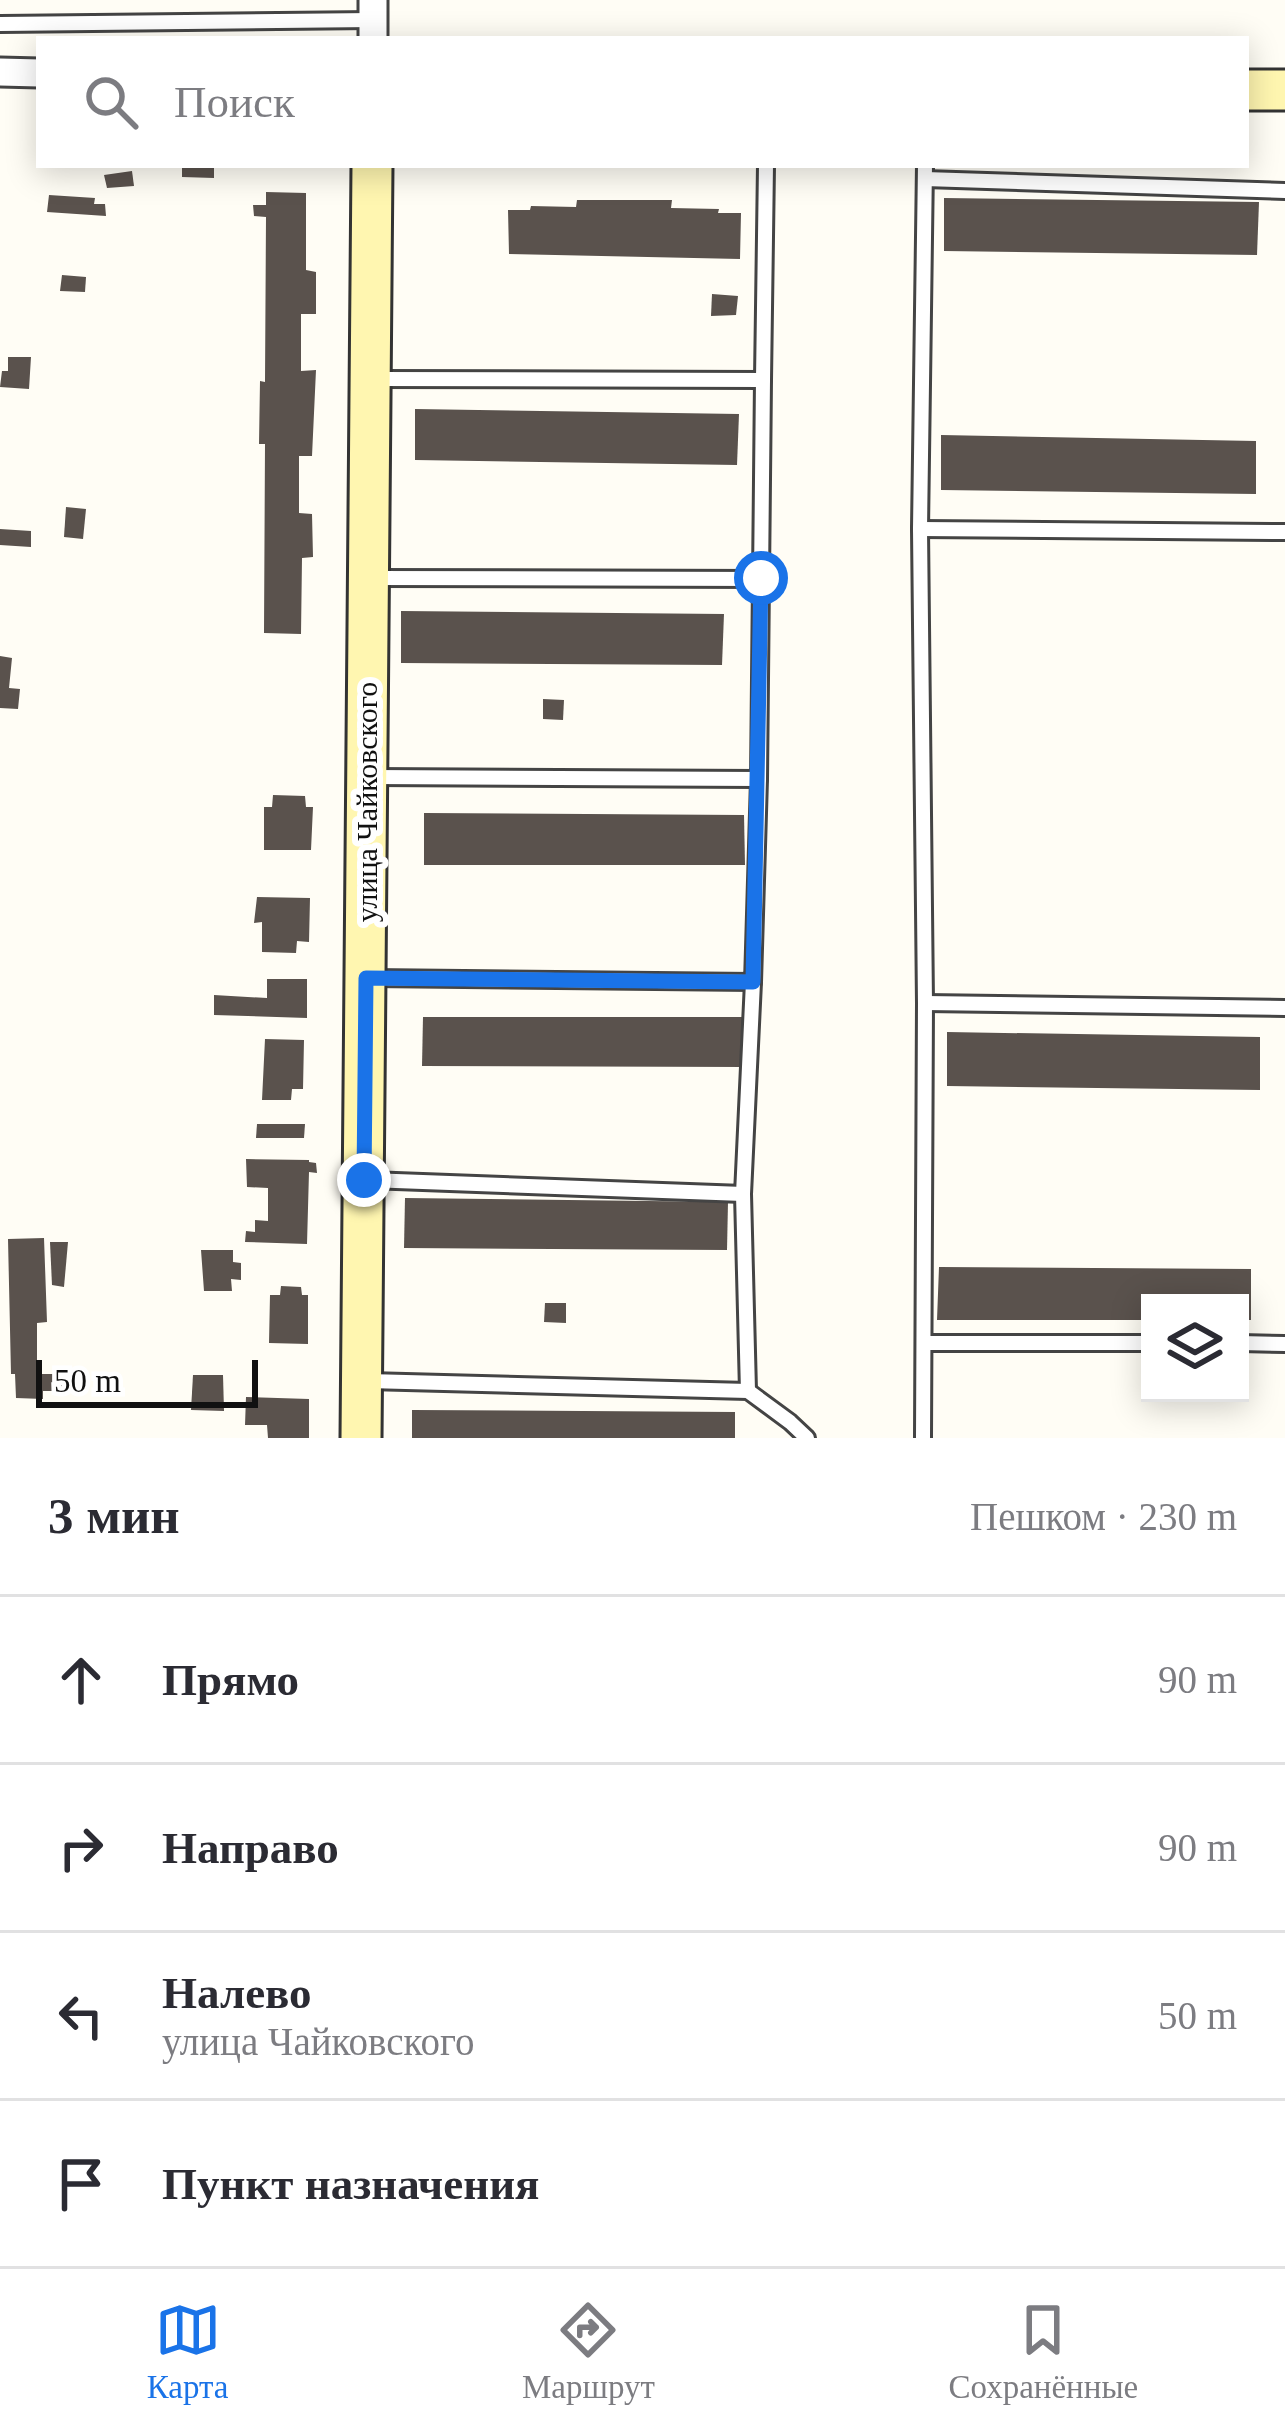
<!DOCTYPE html>
<html lang="ru">
<meta charset="utf-8">
<style>
body{margin:0;font-family:"Times New Roman",serif;background:#f2f2f3;color:#2b2b33}
.controls{position:absolute;right:36px;bottom:36px;display:grid;overflow:hidden;border-radius:0px;box-shadow:0 6px 30px #0003}
.controls button{width:108px;height:108px;display:grid;place-items:center;padding:0;border:0;border-bottom:3px solid #e1e1e2;background:#fff;color:#2b2b33;font:60px sans-serif}
.scale{position:absolute;left:36px;bottom:30px;width:222px;box-sizing:border-box;padding-left:12px;border:6px solid #111;border-top:0;font-size:33px;line-height:42px;white-space:nowrap;color:#111;-webkit-text-stroke:9px #fff;paint-order:stroke}
.stop{position:absolute;width:36px;height:36px;margin:-27px;border:9px solid #1a73e8;border-radius:50%;background:#fff}
.stop.end{background:#1a73e8;border-color:#fff;box-shadow:0 3px 12px #0008}
.list{margin:0;padding:0;list-style:none}
h2{display:flex;justify-content:space-between;align-items:center;height:156px;margin:0;padding:0 48px;font-size:51px}
h2 small{font-size:39px;font-weight:400;color:#7c7c81}
.list li{display:grid;grid-template-columns:78px 1fr auto;gap:36px;align-items:center;box-sizing:border-box;height:168px;padding:0 48px;border-top:3px solid #e1e1e2}
.list b{display:block;font-size:45px;white-space:nowrap}
.list p{margin:0;font-size:39px;white-space:nowrap;color:#7c7c81}
.list em{font-size:39px;font-style:normal;color:#7c7c81}
.icon{flex:none;width:66px;height:66px;fill:none;stroke:currentColor;stroke-width:2;stroke-linecap:round;stroke-linejoin:round}
.map{position:relative;flex:none;width:1285px;height:1438px;overflow:hidden}
.search{position:absolute;background:#fff;box-shadow:0 6px 30px #0003;left:36px;right:36px;top:36px;height:132px;display:flex;align-items:center;gap:30px;box-sizing:border-box;padding:0 42px;border-radius:0px;color:#7c7c81;font-size:45px}
.sheet{height:828px;background:#fff}
nav{display:flex;justify-content:space-around;align-items:center;box-sizing:border-box;height:168px;border-top:3px solid #e1e1e2;background:#fff;font-size:33px;color:#7c7c81}
nav a{display:grid;justify-items:center;gap:6px}
nav .on{color:#1a73e8}
.map>svg:first-child{display:block}
.building{fill:#5a524d}
.lines{fill:none;stroke-linecap:round;stroke-linejoin:round}
.service-casing{stroke:#444;stroke-width:20}
.minor-casing{stroke:#444;stroke-width:33}
.secondary-casing{stroke:#333;stroke-width:45}
.service{stroke:#fff;stroke-width:14}
.minor{stroke:#fff;stroke-width:27}
.secondary{stroke:#fff6b0;stroke-width:39}
.route{stroke:#1a73e8;stroke-width:15}
.labels{text-anchor:middle;stroke-width:12;stroke-linejoin:round;paint-order:stroke}
.street-label{font-size:30px;fill:#111;stroke:#fff}
</style>
<div class="map">
<svg width="1285" height="1438" viewBox="0 0 1285 1438">
<rect width="100%" height="100%" fill="#fffdf5"/>
<g class="building">
<polygon points="182,165 214,165 214,178 182,177"/>
<polygon points="132,171 134,186 107,188 104,175"/>
<polygon points="266,192 306,193 306,270 316,272 316,314 301,314 301,371 316,370 312,456 299,456 299,513 312,514 313,557 302,558 301,634 264,633 265,444 259,444 260,381 265,382 266,217 254,216 253,205 266,205"/>
<polygon points="49,195 95,198 94,204 105,204 106,216 47,212"/>
<polygon points="944,198 1259,202 1257,255 944,251"/>
<polygon points="577,200 672,200 671,208 719,209 718,213 741,213 740,259 509,254 508,210 530,210 531,206 576,207"/>
<polygon points="62,275 86,277 85,292 60,291"/>
<polygon points="712,294 738,296 736,315 711,316"/>
<polygon points="8,357 31,357 29,389 0,387 2,371 8,371"/>
<polygon points="415,409 739,414 737,465 415,460"/>
<polygon points="941,435 1256,441 1256,494 941,490"/>
<polygon points="66,507 86,509 83,539 64,537"/>
<polygon points="0,529 31,531 31,547 0,545"/>
<polygon points="401,611 724,614 722,665 401,663"/>
<polygon points="0,656 12,658 9,688 20,689 18,709 0,708"/>
<polygon points="543,699 564,700 563,720 543,719"/>
<polygon points="273,795 305,796 306,807 313,807 311,850 264,850 264,807 272,807"/>
<polygon points="424,813 744,815 745,865 424,865"/>
<polygon points="257,897 310,898 309,942 297,941 296,953 262,952 262,922 254,923"/>
<polygon points="267,979 307,979 307,1018 214,1015 214,995 267,998"/>
<polygon points="423,1017 744,1017 745,1067 422,1066"/>
<polygon points="947,1032 1260,1037 1260,1090 947,1086"/>
<polygon points="265,1039 304,1040 303,1089 292,1089 291,1100 262,1100"/>
<polygon points="257,1124 305,1124 304,1138 256,1138"/>
<polygon points="246,1159 309,1160 309,1162 316,1163 317,1173 309,1172 307,1244 245,1242 246,1231 255,1232 255,1220 268,1221 268,1188 247,1187"/>
<polygon points="405,1198 728,1202 727,1250 404,1248"/>
<polygon points="44,1238 47,1322 37,1323 37,1374 70,1374 70,1391 43,1391 43,1399 16,1398 15,1374 11,1374 8,1239"/>
<polygon points="50,1242 68,1242 64,1287 52,1285"/>
<polygon points="201,1250 233,1250 233,1262 241,1263 241,1280 231,1279 232,1291 204,1291"/>
<polygon points="939,1267 1251,1269 1251,1320 1240,1320 1240,1303 1150,1303 1150,1320 937,1320"/>
<polygon points="281,1286 301,1287 302,1295 308,1295 308,1344 269,1343 270,1295 280,1295"/>
<polygon points="545,1303 566,1303 566,1323 544,1322"/>
<polygon points="193,1375 223,1375 224,1411 191,1410"/>
<polygon points="246,1397 309,1399 309,1438 268,1438 267,1425 245,1425"/>
<polygon points="412,1410 735,1412 735,1438 412,1438"/>
</g>
<g class="lines">
<g class="service-casing">
<g id="service">
<polyline points="0,24 373,20"/>
<polyline points="925,179 1285,191"/>
<polyline points="375,379 763,380 766,165"/>
<polyline points="920,529 1285,532"/>
<polyline points="374,578 761,579 763,380"/>
<polyline points="372,777 759,779 761,579"/>
<polyline points="371,978 753,982 759,779"/>
<polyline points="925,1003 1285,1008"/>
<polyline points="369,1180 743,1194 753,982"/>
<polyline points="743,1194 748,1391"/>
<polyline points="924,1343 1150,1343"/>
<polyline points="1240,1343 1285,1344"/>
<polyline points="368,1381 748,1391 790,1422 807,1438"/>
<polyline points="923,1438 925,1003 920,529 925,165"/>
</g>
</g>
<g class="minor-casing">
<g id="minor">
<polyline points="373,39 373,0"/>
<polyline points="0,72 39,73"/>
</g>
</g>
<g class="secondary-casing">
<g id="secondary">
<polyline points="1246,90 1285,90"/>
<polyline points="361,1438 372,165"/>
</g>
</g>
<use href="#service" class="service"/>
<use href="#minor" class="minor"/>
<use href="#secondary" class="secondary"/>
</g>
<g class="lines">
<polyline class="route" points="364,1180 366,978 753,982 761,578"/>
</g>
<g class="labels">
<g class="street-label">
<text transform="translate(367 802) rotate(-90)" y="10">улица Чайковского</text>
</g>
</g>
</svg>
<div class="controls">
<button><svg class="icon" aria-label="layers" viewBox="0 0 24 24"><path d="M12 4l9 5-9 5-9-5zM3 14l9 5 9-5"/></svg></button>
</div>
<div class="scale">50 m</div>
<div class="stop" style="left:761px;top:578px"></div>
<div class="stop end" style="left:364px;top:1180px"></div>
<div class="search"><svg class="icon" aria-label="search" viewBox="0 0 24 24"><circle cx="10" cy="10" r="6"/><path d="M15 15l6 6"/></svg>Поиск</div>
</div>
<section class="sheet">
<h2>3 мин<small>Пешком · 230 m</small></h2>
<ul class="list">
<li><svg class="icon" aria-label="ahead" viewBox="0 0 24 24"><path d="M12 20V5M6 11l6-6 6 6"/></svg><div><b>Прямо</b></div><em>90 m</em></li>
<li><svg class="icon" aria-label="right" viewBox="0 0 24 24"><path d="M7 20v-9h11M14 6l5 5-5 5"/></svg><div><b>Направо</b></div><em>90 m</em></li>
<li><svg class="icon" aria-label="left" viewBox="0 0 24 24"><path d="M17 20v-9H6M10 6l-5 5 5 5"/></svg><div><b>Налево</b><p>улица Чайковского</p></div><em>50 m</em></li>
<li><svg class="icon" aria-label="arrive" viewBox="0 0 24 24"><path d="M6 21V4h12l-3 4 3 4H6"/></svg><div><b>Пункт назначения</b></div></li>
</ul>
</section>
<nav>
<a class="on"><svg class="icon" aria-label="map" viewBox="0 0 24 24"><path d="M3 6l6-2 6 2 6-2v14l-6 2-6-2-6 2zM9 4v14M15 6v14"/></svg>Карта</a>
<a><svg class="icon" aria-label="directions" viewBox="0 0 24 24"><path d="M12 3l9 9-9 9-9-9zM9 14v-3h6M13 9l2 2-2 2"/></svg>Маршрут</a>
<a><svg class="icon" aria-label="saved" viewBox="0 0 24 24"><path d="M7 4h10v16l-5-4-5 4z"/></svg>Сохранённые</a>
</nav>
